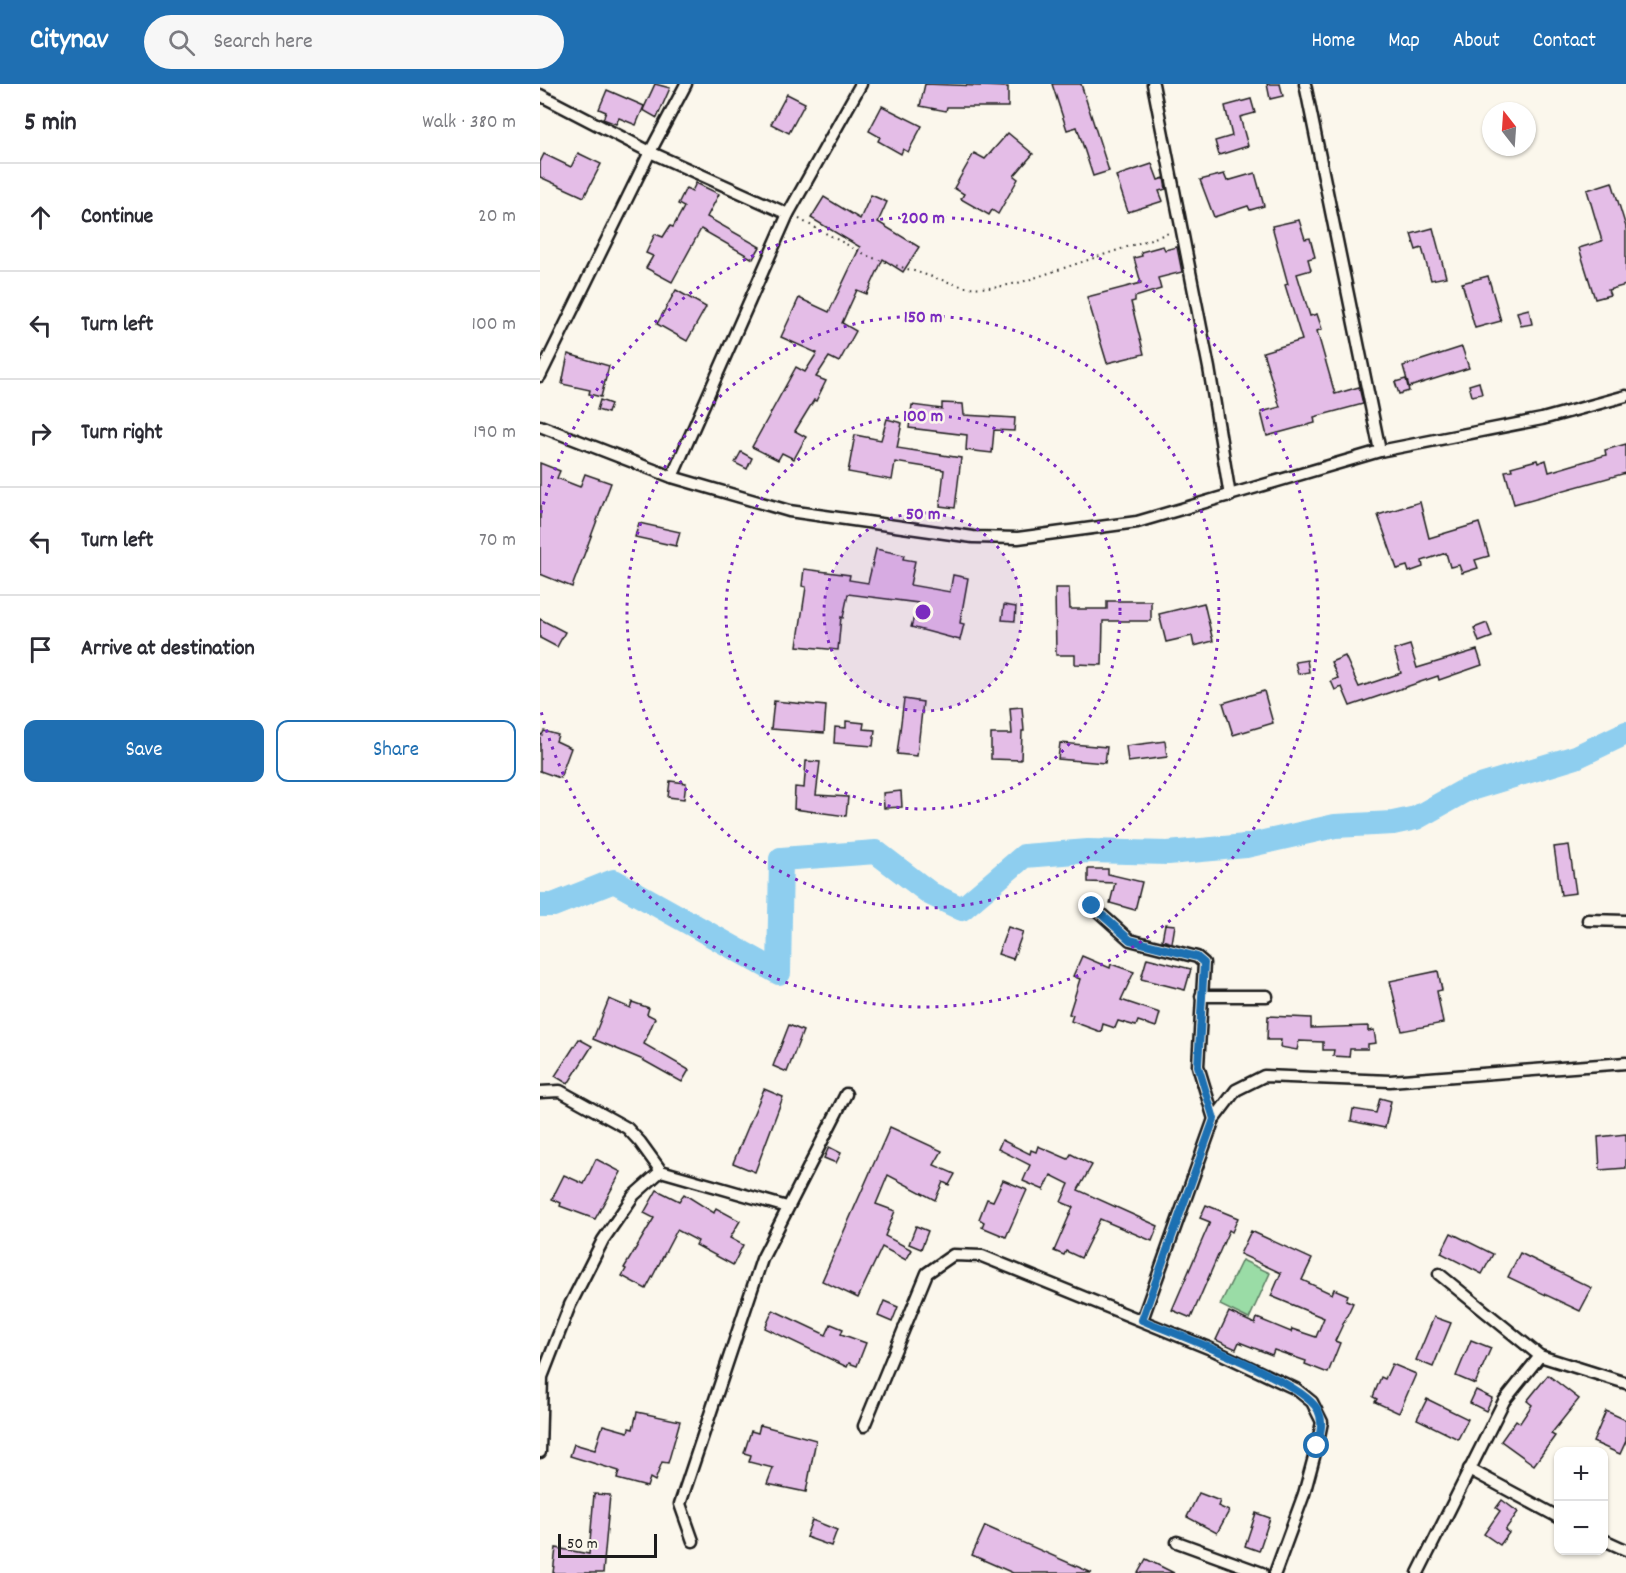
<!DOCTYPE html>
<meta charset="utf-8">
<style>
body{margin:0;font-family:Dekko,sans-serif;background:#f7f7f7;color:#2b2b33}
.controls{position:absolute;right:18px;bottom:18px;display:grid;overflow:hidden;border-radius:12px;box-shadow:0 2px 4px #0004}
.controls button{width:54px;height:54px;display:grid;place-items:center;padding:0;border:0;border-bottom:2px solid #e1e1e2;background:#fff;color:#2b2b33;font:30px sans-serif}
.compass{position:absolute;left:942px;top:18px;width:54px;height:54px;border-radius:50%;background:#fff;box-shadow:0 2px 4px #0004;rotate:343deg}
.scale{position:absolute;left:18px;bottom:15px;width:99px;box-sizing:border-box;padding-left:6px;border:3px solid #1c1c1c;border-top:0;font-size:16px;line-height:21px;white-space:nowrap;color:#1c1c1c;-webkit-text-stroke:4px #fbf7ec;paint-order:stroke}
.stop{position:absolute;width:18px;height:18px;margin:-14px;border:4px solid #1f6fb2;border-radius:50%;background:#fff}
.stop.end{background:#1f6fb2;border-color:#fff;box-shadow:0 2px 6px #0008}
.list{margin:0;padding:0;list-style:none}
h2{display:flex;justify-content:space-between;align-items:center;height:78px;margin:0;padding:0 24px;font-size:26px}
h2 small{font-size:20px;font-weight:400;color:#7c7c81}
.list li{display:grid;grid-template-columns:39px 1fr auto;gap:18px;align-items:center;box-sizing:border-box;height:108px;padding:0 24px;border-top:2px solid #e1e1e2}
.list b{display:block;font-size:22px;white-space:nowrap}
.list em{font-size:20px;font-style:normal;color:#7c7c81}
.actions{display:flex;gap:12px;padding:18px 24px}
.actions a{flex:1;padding:14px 0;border:2px solid #1f6fb2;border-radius:12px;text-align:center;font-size:21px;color:#1f6fb2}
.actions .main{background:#1f6fb2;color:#fff}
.icon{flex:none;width:33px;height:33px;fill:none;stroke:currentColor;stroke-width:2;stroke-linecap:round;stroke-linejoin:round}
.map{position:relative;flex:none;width:1086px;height:1489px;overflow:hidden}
header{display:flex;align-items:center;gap:36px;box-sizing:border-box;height:84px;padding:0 30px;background:#1f6fb2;color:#fff}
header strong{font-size:28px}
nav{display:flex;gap:33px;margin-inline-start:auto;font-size:21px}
.search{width:420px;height:54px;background:#f7f7f7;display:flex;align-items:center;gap:15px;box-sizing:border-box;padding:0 21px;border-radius:33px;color:#7c7c81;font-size:22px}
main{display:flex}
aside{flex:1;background:#fff}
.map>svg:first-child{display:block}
.green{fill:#9adca6;stroke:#5b7c61;stroke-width:1.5}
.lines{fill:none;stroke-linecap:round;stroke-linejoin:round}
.river{stroke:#8eceef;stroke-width:24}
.building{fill:#e4bde7;stroke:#1c1c1c;stroke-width:1.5}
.street-casing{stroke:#1c1c1c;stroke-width:15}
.path{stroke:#1c1c1c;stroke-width:2;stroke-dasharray:1.5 4.5;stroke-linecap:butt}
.street{stroke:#fbf7ec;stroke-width:10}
.route{stroke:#1f6fb2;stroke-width:8}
.ring{fill:none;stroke:#7b2cbf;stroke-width:3;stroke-dasharray:3 6}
.centre{fill:#7b2cbf;stroke:#fbf7ec;stroke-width:3}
.ring-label{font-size:18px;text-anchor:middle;font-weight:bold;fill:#7b2cbf;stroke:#fbf7ec;stroke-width:5;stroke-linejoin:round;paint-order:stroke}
</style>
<header>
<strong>Citynav</strong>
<div class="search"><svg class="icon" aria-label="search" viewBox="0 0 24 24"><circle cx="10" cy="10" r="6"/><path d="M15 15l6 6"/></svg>Search here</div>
<nav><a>Home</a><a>Map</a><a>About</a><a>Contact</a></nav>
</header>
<main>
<aside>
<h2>5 min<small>Walk · 380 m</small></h2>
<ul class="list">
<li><svg class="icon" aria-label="ahead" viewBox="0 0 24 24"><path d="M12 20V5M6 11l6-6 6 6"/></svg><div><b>Continue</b></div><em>20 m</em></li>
<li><svg class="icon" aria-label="left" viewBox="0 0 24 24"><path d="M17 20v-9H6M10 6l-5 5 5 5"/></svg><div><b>Turn left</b></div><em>100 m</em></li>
<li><svg class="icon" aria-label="right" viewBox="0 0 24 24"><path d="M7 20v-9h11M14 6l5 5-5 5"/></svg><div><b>Turn right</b></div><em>190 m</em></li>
<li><svg class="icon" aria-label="left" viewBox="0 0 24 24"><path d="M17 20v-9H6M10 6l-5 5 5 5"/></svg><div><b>Turn left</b></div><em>70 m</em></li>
<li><svg class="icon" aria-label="arrive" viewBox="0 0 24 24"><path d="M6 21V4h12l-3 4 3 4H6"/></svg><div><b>Arrive at destination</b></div></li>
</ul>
<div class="actions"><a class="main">Save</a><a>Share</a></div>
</aside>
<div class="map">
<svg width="1086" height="1489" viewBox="0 0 1086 1489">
<rect width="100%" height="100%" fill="#fbf7ec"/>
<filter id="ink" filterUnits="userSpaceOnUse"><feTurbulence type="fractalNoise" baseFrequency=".0167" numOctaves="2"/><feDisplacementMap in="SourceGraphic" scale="12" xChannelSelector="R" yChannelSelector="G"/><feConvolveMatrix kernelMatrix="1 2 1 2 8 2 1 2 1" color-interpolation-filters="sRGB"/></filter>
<g filter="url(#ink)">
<polygon class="green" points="702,1176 730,1189 709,1235 680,1221"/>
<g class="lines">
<polyline class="river" points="0,821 13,821 74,797 239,889 241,775 336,768 391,810 422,825 484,772 548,767 628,769 706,762 795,742 853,739 876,734 924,707 1036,673 1086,649"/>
</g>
<g class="building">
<polygon points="115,0 130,4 117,34 103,26"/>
<polygon points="385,0 468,3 468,23 407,23 406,27 380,22"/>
<polygon points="512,0 541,0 569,87 553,92 537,43 527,46"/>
<polygon points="727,0 740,0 743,12 730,15"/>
<polygon points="67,6 104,22 96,41 79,34 76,40 63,35 66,28 59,25"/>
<polygon points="247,10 265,19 249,49 231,40"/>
<polygon points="711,15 715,29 700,33 708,62 679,71 675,57 692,52 685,22"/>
<polygon points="342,22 382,42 368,68 363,65 361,70 338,57 340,53 329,47"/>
<polygon points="468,49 493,70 474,92 478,95 458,130 452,126 449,131 421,115 424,110 414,104 434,69 445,75"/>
<polygon points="38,69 61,80 44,113 0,93 0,78 4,70 31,83"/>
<polygon points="612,80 618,96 624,94 626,105 619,107 623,117 588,128 576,92"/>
<polygon points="715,89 724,122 710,126 708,122 674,133 660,96 684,90 687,97"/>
<polygon points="1072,98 1086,143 1086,201 1068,206 1070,211 1055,215 1039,164 1062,157 1047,106"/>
<polygon points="156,99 179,110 167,133 220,163 213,175 161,145 132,198 106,184 113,172 106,169 115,150 123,153 130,142 133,143 144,123 138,120 146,104 152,107"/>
<polygon points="331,111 347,118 338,138 379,163 363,188 343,175 327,210 317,206 302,239 316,247 299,278 289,273 276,293 286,297 276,317 274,316 255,347 266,353 254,375 242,369 238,376 212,363 256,283 265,288 277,269 241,253 259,214 289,228 320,163 271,134 284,113 320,135"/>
<polygon points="759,136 765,155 770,154 775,173 768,175 771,186 757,190 770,232 777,230 782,245 777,247 795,310 819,303 823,320 774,333 775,339 727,352 721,328 740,323 723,268 762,256 745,201 748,200 732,142"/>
<polygon points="893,144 906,193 891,196 882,164 876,166 871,150"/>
<polygon points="623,162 625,166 637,163 642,188 618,194 621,205 595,213 595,217 591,218 604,270 567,279 547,213 601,199 594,174 602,172 601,168"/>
<polygon points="948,192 961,237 935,244 922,199"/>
<polygon points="136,206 166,223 147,257 117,240"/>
<polygon points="989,225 992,240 981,242 977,228"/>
<polygon points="922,263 929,284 869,303 863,282"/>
<polygon points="28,270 69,282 61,313 49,310 50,306 22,300"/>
<polygon points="866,295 869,307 859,310 855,298"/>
<polygon points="939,298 942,310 932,312 929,301"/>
<polygon points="60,316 71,320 68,329 57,326"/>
<polygon points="402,319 423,320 424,331 475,334 474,347 454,346 452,369 426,366 427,351 369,344 372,321 402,325"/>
<polygon points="347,335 362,339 357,364 421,374 415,424 400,422 404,386 355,378 352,396 308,388 315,351 341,356"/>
<polygon points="1086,360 1086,389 974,420 965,387 972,386 971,383 997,376 998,379 1006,376 1009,388 1066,371 1065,366"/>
<polygon points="201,368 212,374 207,385 195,379"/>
<polygon points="0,379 20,387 17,394 40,403 45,390 71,399 32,503 0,490"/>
<polygon points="880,418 889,454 939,439 949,472 935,476 938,484 922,489 919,481 910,483 906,469 882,477 883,483 869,488 867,482 857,485 838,431"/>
<polygon points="99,439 140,448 136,462 95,453"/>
<polygon points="336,465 364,471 363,475 375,477 370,501 410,508 413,491 428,494 420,539 424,540 420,556 371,543 378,519 308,510 303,534 301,533 298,566 257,562 266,503 262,502 264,485 310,491 309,496 328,499"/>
<polygon points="515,504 529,504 530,525 567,525 567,517 611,517 611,537 563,537 562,581 535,580 535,571 516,571"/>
<polygon points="664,519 673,557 654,562 652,552 626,558 619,530"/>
<polygon points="464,521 476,523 475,537 462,536"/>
<polygon points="0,535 25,548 17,563 0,554"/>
<polygon points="947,539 952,553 939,558 934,544"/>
<polygon points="870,561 877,584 937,566 942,581 899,596 898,592 810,622 802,603 795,606 791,597 798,594 791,578 805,572 819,603 861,589 854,566"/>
<polygon points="767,576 769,588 758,590 755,578"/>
<polygon points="724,607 733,639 693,651 683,619"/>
<polygon points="364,615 383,618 377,672 357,670"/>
<polygon points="234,617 286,622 284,649 231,645"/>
<polygon points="482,623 484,647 482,647 481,676 451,675 451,650 472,650 470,624"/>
<polygon points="306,637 324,639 323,645 335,646 333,662 294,659 295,643 306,644"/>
<polygon points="4,647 18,651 16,657 31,664 20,694 0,687 0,650 2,651"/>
<polygon points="625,657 627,673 588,678 586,662"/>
<polygon points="520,659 567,663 565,679 518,675"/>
<polygon points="266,677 280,678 276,711 308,713 306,732 254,725 255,703 264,704"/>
<polygon points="130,697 146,699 144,715 128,713"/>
<polygon points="361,707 362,723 344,724 343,709"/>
<polygon points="1029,761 1036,809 1021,811 1014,763"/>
<polygon points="548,785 568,785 568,790 602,798 595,826 570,819 575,799 548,798"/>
<polygon points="625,840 635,841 632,859 622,856"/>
<polygon points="468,843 483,848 473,875 458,870"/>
<polygon points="542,872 570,884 571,880 594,888 581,916 620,929 616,943 598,937 596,942 578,937 575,944 563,940 561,948 531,937 533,931 529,930 540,895 533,892"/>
<polygon points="607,874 651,885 645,906 601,895"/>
<polygon points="898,887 902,906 897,907 903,939 862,947 850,897"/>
<polygon points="69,915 90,924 92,918 109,924 107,930 115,934 104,960 149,986 142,998 101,975 53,955"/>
<polygon points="728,932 771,934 771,944 828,942 828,947 834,946 836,959 828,960 828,965 810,965 809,973 793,972 794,966 783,966 783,958 759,957 757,966 740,963 741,956 727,956"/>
<polygon points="249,941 263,947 247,988 233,982"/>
<polygon points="39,955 52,962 28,1000 15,992"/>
<polygon points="224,1005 243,1013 215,1088 193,1079"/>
<polygon points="840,1014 851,1017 845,1044 811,1037 813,1025 836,1029"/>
<polygon points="350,1043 402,1067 394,1081 415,1090 409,1101 403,1098 395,1116 348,1091 336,1120 355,1127 345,1152 372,1166 366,1176 342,1163 318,1214 282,1197"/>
<polygon points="1086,1050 1086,1084 1060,1086 1058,1053"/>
<polygon points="462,1056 490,1070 491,1066 496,1068 498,1062 528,1075 531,1070 552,1081 538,1106 618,1142 612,1157 560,1135 541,1174 526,1167 524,1171 514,1167 533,1123 521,1118 529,1100 511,1091 504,1106 483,1097 490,1081 458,1065"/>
<polygon points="289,1063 301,1069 296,1079 284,1074"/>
<polygon points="56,1075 81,1088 55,1135 20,1122 21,1119 12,1115 24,1091 44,1100"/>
<polygon points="463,1096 487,1106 466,1153 442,1143 444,1138 439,1135 447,1115 453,1117"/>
<polygon points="117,1106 139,1117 144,1110 174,1129 176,1124 200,1137 190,1154 203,1161 193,1181 156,1161 158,1157 137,1146 106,1205 82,1192 86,1185 84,1184 114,1134 104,1129"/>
<polygon points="666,1121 698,1134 692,1148 689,1146 651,1234 632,1226 670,1138 660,1134"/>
<polygon points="376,1142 388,1147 381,1165 369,1160"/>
<polygon points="711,1147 772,1175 762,1196 792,1210 794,1205 808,1211 806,1216 813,1219 795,1257 800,1259 788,1289 765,1280 766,1277 734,1266 732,1271 699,1258 696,1265 676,1256 689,1228 715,1240 717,1234 751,1248 752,1245 776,1253 784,1234 731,1212 741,1189 700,1170"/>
<polygon points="911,1149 953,1170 942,1190 901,1169"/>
<polygon points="980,1169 1052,1204 1040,1227 968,1193"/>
<polygon points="344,1217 358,1223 352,1238 338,1232"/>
<polygon points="233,1226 286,1251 291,1240 303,1245 301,1250 326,1259 317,1282 309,1279 307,1283 225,1244"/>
<polygon points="894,1233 911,1239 893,1283 876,1276"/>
<polygon points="931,1256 951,1264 935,1300 916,1292"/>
<polygon points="852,1280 876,1290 859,1329 835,1318 837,1315 833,1313 841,1293 845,1295"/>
<polygon points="1008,1291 1039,1315 1011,1350 1015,1352 994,1381 961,1357 976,1336 980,1339 992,1321 987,1317"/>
<polygon points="936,1306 952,1314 946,1327 930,1319"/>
<polygon points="887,1315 928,1335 918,1355 877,1335"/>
<polygon points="1066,1327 1086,1336 1086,1357 1080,1370 1053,1358"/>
<polygon points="97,1328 140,1337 128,1379 122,1378 115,1397 110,1394 107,1403 77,1395 79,1387 30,1372 34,1360 55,1366 63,1341 88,1348 89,1344 93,1345"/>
<polygon points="220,1341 276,1356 266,1408 227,1400 233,1384 209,1378 211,1371 204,1369 211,1347 218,1349"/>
<polygon points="659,1409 680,1417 678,1422 689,1427 677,1449 647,1433"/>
<polygon points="54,1410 70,1411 63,1489 13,1489 16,1464 49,1470"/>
<polygon points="962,1416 978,1428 965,1446 969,1449 960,1461 944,1450 960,1427 956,1424"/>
<polygon points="716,1429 730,1434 719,1467 705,1462"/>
<polygon points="272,1436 297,1446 291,1462 266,1453"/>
<polygon points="445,1442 552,1489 473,1489 432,1471"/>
<polygon points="606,1475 634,1489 598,1489"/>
</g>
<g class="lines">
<g class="street-casing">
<g id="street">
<polyline points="613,0 669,284 690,412"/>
<polyline points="765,0 840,367"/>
<polyline points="0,11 110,68 146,0"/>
<polyline points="0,292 110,68 248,130"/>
<polyline points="0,342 132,393 249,427 433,453 478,454 597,438 840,367 1002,335 1086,312"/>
<polyline points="132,393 248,130 321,0"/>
<polyline points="552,822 590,856 657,873 664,879 658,982 674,1035"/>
<polyline points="1048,836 1086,837"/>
<polyline points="661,912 727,912"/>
<polyline points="0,1008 20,1007 87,1044 100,1058 121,1087 247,1123"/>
<polyline points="899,1190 1000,1272 1086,1299"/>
<polyline points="602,1236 674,1035 696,1006 724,992 850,997 1086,979"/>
<polyline points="324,1342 387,1189 413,1171 442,1172 671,1265 756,1305 772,1318 782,1338 777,1362 764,1410 735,1489"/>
<polyline points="0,1368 2,1293 30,1221 63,1156 94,1111 121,1087"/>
<polyline points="929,1385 1018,1433"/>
<polyline points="1064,1456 1086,1466"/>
<polyline points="153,1457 140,1420 222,1175 306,1010"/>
<polyline points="637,1458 722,1489"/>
<polyline points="878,1489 964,1317 1000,1272"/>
</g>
</g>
<polyline class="path" points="259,135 330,173 424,203 453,204 482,198 629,149"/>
<use href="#street" class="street"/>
</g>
</g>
<g class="lines" filter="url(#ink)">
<path class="route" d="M552 822 590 856 657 873 664 879 658 982 674 1035 602 1236C638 1251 761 1296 778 1326 784 1338 780 1350 777 1362"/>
</g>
<circle cx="383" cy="528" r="99" fill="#7b2cbf" fill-opacity=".12"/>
<g class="ring">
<circle cx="383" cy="528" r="99"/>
<circle cx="383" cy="528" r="197"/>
<circle cx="383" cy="528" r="296"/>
<path d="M1 429A395 395 0 1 1 1 627"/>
</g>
<circle cx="383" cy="528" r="9" class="centre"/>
<g class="ring-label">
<text x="383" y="139">200 m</text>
<text x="383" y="238">150 m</text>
<text x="383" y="337">100 m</text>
<text x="383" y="435">50 m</text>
</g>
</svg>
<div class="controls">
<button>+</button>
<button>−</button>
</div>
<svg class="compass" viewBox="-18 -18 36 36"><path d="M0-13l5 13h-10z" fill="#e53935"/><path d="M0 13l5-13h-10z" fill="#7c7c81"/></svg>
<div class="scale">50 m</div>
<div class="stop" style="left:777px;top:1362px"></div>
<div class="stop end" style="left:552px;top:822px"></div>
</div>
</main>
